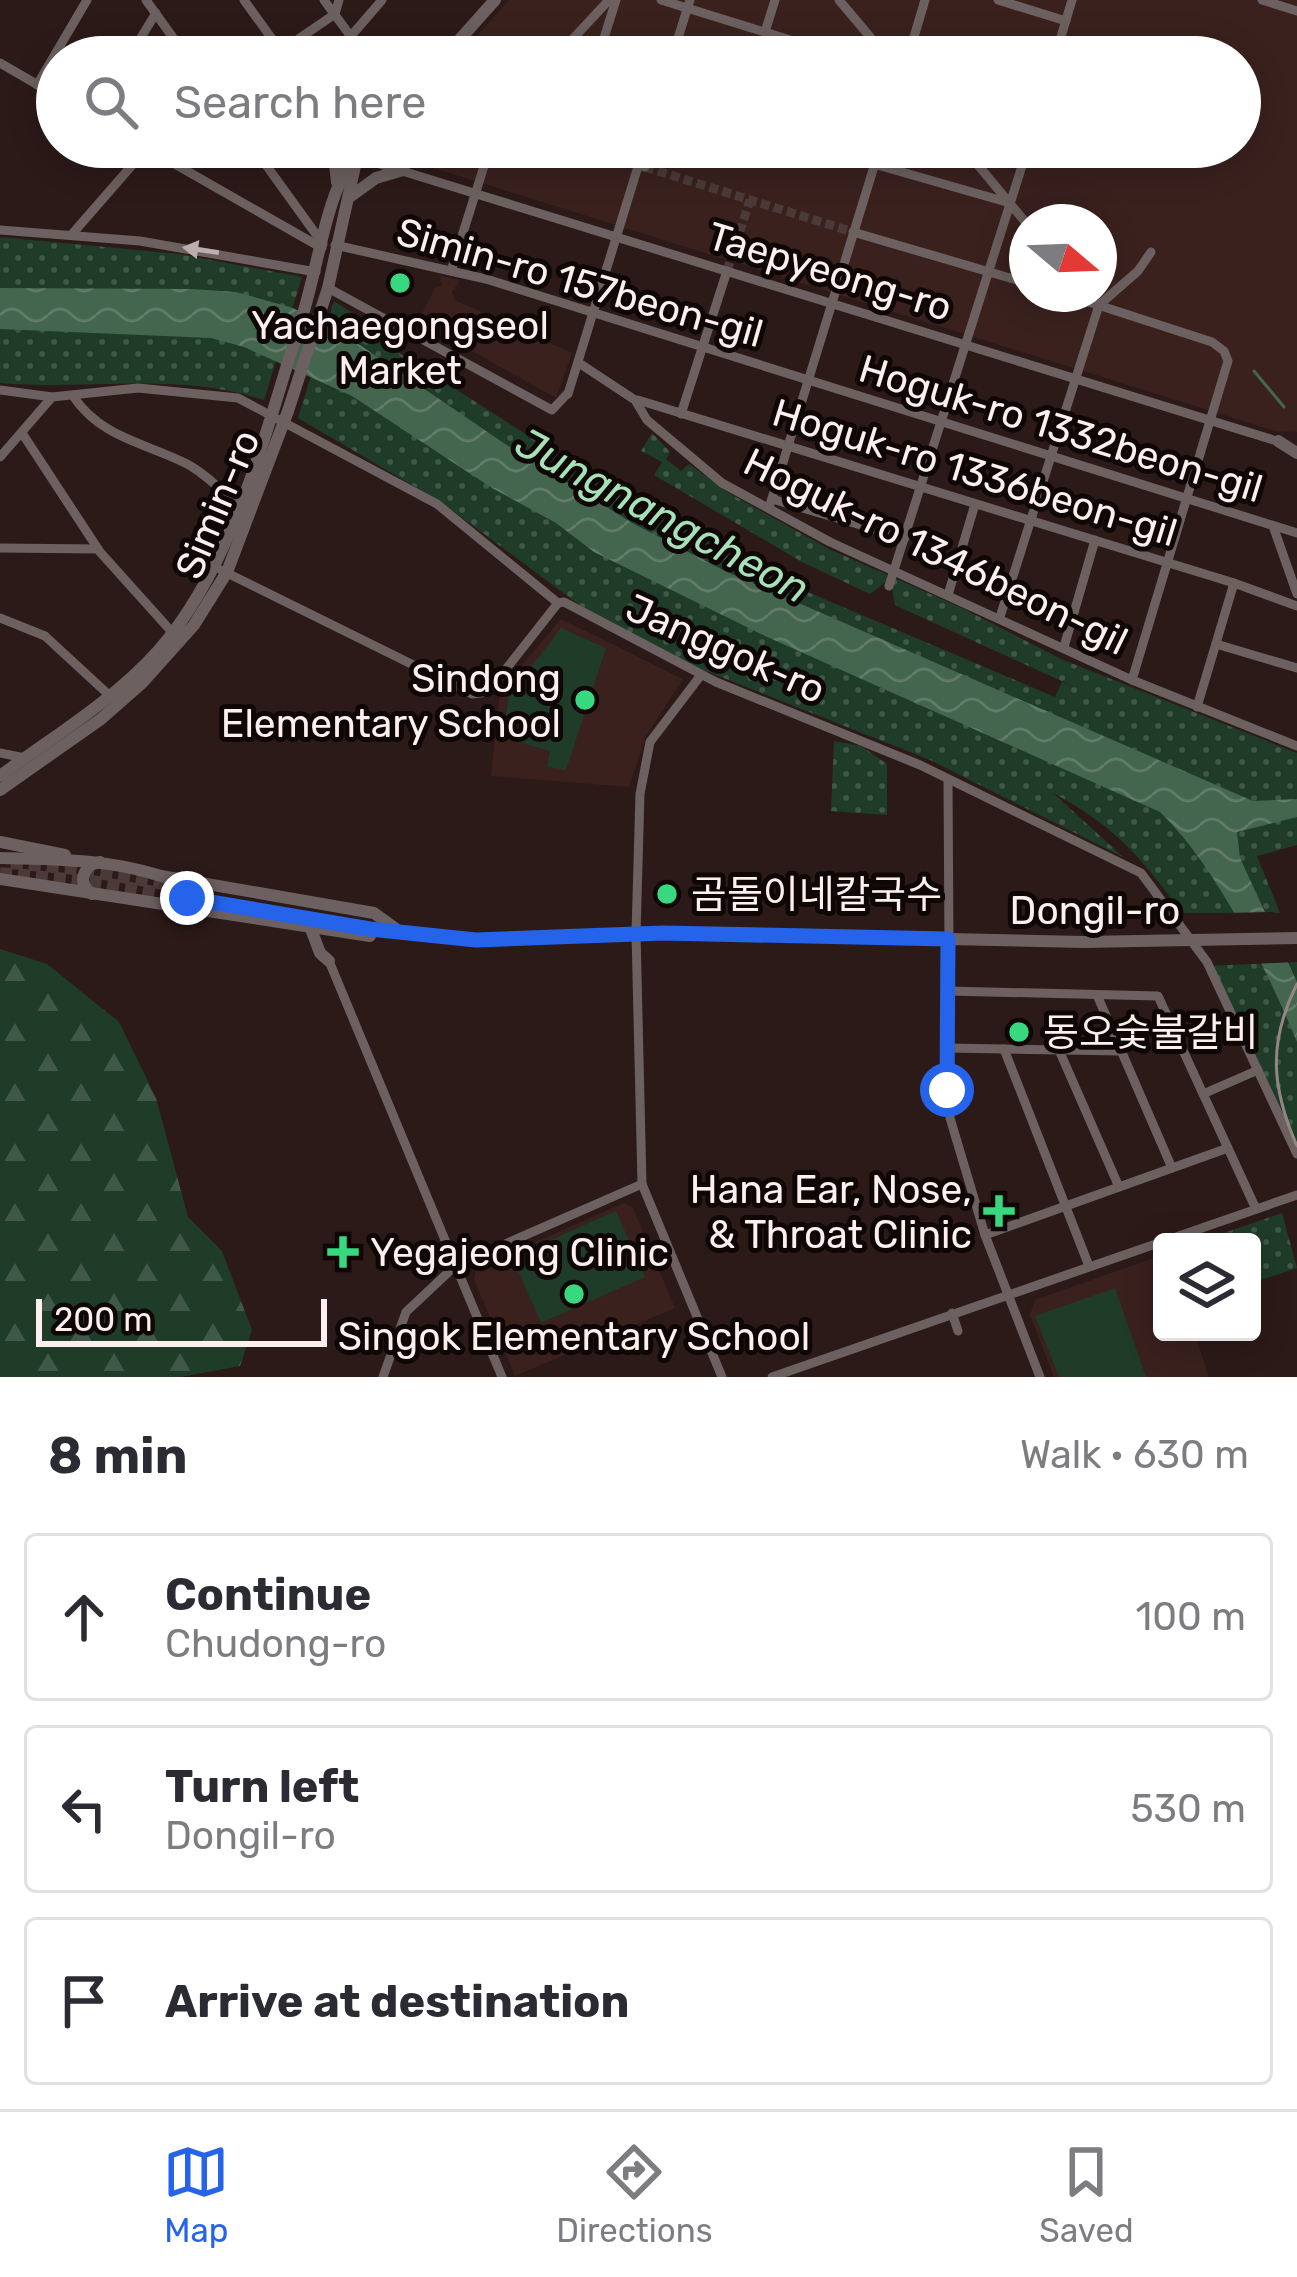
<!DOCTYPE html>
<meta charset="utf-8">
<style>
body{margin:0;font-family:Rubik,"Noto Sans KR",sans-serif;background:#f7f7f7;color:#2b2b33}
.controls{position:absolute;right:36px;bottom:36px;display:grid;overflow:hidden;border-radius:12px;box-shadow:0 6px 30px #0003}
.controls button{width:108px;height:108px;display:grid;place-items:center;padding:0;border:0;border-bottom:3px solid #e1e1e2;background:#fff;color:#2b2b33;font:60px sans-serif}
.compass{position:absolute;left:1009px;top:204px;width:108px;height:108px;border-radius:50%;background:#fff;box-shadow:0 6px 30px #0003;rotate:109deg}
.scale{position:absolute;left:36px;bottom:30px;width:291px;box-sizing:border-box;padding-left:12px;border:6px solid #fcefed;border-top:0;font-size:33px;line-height:42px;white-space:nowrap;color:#fcefed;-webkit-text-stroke:9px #0f0706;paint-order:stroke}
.stop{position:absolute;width:36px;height:36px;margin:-27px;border:9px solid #2563eb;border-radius:50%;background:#fff}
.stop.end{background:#2563eb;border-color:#fff;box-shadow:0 3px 12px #0008}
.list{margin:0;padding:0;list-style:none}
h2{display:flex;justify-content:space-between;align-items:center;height:156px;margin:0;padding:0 48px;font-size:51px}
h2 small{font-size:39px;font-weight:400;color:#7c7c81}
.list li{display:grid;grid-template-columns:78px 1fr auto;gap:36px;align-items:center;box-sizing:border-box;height:168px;margin:0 24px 24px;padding:0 24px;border:3px solid #e1e1e2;border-radius:12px}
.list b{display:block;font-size:45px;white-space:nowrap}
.list p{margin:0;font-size:39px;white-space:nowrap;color:#7c7c81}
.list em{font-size:39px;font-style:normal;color:#7c7c81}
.icon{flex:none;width:66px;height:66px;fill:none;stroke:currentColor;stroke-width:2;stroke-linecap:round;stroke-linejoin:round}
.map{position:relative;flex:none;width:1297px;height:1377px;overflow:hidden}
.search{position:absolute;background:#fff;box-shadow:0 6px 30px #0003;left:36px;right:36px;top:36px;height:132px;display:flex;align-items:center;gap:30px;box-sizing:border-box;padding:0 42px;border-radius:66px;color:#7c7c81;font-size:45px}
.sheet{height:732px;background:#fff}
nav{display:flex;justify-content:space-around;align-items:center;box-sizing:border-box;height:168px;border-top:3px solid #e1e1e2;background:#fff;font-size:33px;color:#7c7c81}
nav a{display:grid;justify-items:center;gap:6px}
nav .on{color:#2563eb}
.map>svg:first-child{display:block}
.built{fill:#3a211e;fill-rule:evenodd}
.grass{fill:#1f3c29}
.forest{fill:url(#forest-firs)}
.park{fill:url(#park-dots)}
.water{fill:url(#water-waves)}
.pier{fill:#2c1a18}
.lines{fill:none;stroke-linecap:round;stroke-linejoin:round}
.stream{stroke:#44654e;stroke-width:3}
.minor-tunnel{stroke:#4b3a38;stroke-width:9;stroke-dasharray:9 4.5;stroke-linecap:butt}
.tertiary-tunnel{stroke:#4b3a38;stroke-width:12;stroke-dasharray:12 6;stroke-linecap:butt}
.minor{stroke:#6c6160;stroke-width:9}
.tertiary{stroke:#6c6160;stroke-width:12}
.tram{stroke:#948583;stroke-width:3}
.oneway{fill:#bbafae}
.route{stroke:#2563eb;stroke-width:15}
.poi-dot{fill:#38d880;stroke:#0f0706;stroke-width:4.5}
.labels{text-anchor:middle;stroke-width:10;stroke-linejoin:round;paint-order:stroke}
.street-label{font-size:39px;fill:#fcefed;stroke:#0f0706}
.poi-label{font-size:39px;fill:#fcefed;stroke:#0f0706;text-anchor:start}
.water-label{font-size:42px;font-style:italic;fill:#a6e1b7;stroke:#0f0706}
</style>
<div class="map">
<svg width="1297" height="1377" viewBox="0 0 1297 1377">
<defs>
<pattern id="forest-firs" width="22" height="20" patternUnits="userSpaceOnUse" patternTransform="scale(3)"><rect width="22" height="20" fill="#1f3c29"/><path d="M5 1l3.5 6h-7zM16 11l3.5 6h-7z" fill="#405848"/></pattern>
<pattern id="park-dots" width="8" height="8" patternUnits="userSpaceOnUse" patternTransform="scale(3)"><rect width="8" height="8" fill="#1f3c29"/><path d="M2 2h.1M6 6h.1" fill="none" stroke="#405848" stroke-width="1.8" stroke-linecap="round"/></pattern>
<pattern id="water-waves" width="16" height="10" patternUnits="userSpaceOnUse" patternTransform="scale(3)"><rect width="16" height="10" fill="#44654e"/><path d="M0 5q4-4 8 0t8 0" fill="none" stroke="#607b68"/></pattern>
</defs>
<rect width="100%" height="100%" fill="#2c1a18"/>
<g class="built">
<path d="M509 0H1297V432L1275 431 398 157 395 147H1240V57H458ZM1027 222H1099V294H1027Z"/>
<polygon points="440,276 460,280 452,292 455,300 572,353 556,398 418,321 435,288 442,286"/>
<polygon points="561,619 683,679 646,736 629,787 491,776 500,691"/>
<polygon points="624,1203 633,1208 675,1308 515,1376 474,1280 476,1268"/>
<polygon points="1162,1255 1162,1332 1194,1332 1209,1377 1054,1377 1030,1315 1035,1300"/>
</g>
<g class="grass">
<polygon points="561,628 606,648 566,770 547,767 550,751 502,737 509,696"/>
<polygon points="616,1211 645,1277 541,1323 512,1257"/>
<polygon points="1115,1288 1146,1377 1059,1377 1035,1316"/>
</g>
<polygon class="forest" points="0,949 47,964 119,1022 156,1098 188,1217 222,1251 252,1330 240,1366 180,1377 0,1377"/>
<g class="park">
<path d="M0 237 179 254 302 277 264 400C177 371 89 391 0 383Z"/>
<path d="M334 301 396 342V351L647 512 689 530 777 579 1055 697 1062 682 1079 689 897 606C889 598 899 588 884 583L870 594 802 562 654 475 662 462 641 451 652 433 670 452 666 459 681 471 689 464 729 493 829 549 962 608 1061 659 1297 753V845L1257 856 1280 913H1182C1141 857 1116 827 1053 793L1123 857 930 760 701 669 601 621 441 502 298 418Z"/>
<polygon points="834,741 861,746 887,764 887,815 831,811"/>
<polygon points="1297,962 1297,1145 1208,966"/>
<polygon points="1282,1213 1297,1268 1252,1283 1252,1242 1198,1242"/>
</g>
<path class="water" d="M0 288 192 289 236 292 293 308 351 339 511 448 634 524 725 571 1253 801 1297 799V817L1237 832 1240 858 1297 982V1042C1267 969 1216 866 1160 812L765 636 594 552 556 523 492 488 352 396 244 347 211 338 0 329Z"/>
<polygon class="pier" points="1273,912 1295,962 1253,964 1225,913"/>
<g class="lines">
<polyline class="stream" points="1254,371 1284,407"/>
<g class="minor-tunnel">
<polyline points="645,167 853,232"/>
<polyline points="727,271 750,200"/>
</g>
<g class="tertiary-tunnel">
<polyline points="11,863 75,869 188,888"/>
<polyline points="0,873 92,881 187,898"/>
</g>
<g class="minor">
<polyline points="146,0 187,57"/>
<polyline points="244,0 285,57"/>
<polyline points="324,0 366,57"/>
<polyline points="661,0 845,57"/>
<polyline points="839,0 887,57"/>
<polyline points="998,0 1066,21"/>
<polyline points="1262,0 1297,11"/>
<polyline points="765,32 775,0"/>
<polyline points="351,36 382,0"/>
<polyline points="129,57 156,13"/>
<polyline points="272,57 335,14 339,0"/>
<polyline points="556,57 609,0"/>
<polyline points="598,57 616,0"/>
<polyline points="672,57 690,0"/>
<polyline points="908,57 925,0"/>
<polyline points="1055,57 1072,0"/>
<polyline points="0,63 57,96"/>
<polyline points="37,85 87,0"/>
<polyline points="145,147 322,248"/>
<polyline points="253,147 323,244"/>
<polyline points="350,147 357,157 1280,442"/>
<polyline points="585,147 645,167"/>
<polyline points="963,147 1027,224"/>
<polyline points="874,164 1010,203"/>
<polyline points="0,230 140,241 316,272"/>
<polyline points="853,232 1027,283"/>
<polyline points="73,233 148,147"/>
<polyline points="335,245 486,279 1297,533"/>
<polyline points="451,271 490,147"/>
<polyline points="328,288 552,410 568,393"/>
<polyline points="1064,294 1212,342 1224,351 1228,361 1132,680"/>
<polyline points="579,363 635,400 647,420 722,483 830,542 1132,680 1297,746"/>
<polyline points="0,390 52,397 138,388 238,398 437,504 558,603 564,602 716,682 920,765 1141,873 1207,962 1297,1154"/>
<polyline points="568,394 644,147"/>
<path d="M73 396C101 438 146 443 187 464 206 474 224 493 240 507"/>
<polyline points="638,400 1234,583 1297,606"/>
<polyline points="681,414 727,271"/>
<polyline points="22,433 100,552 171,631"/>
<polyline points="0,457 52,397"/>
<polyline points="772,499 905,538"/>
<polyline points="769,508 880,147"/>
<polyline points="1273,526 1297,594"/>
<polyline points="0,548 98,549"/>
<polyline points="221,570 472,694 488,692 558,603"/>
<polyline points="889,586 1028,147"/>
<polyline points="948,595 975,504"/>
<polyline points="1000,617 1099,305 1138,271 1151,252"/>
<polyline points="0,618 45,636 110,696"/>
<polyline points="1216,644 1297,668"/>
<polyline points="1064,647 1095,540"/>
<polyline points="701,675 650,742 640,794 636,933 642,1184 722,1377"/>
<polyline points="1197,707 1234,583"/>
<polyline points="0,753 25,758"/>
<polyline points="948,780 950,1118 985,1235 1040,1377"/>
<polyline points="329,961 502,1377"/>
<polyline points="948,991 1158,996 1256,1209"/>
<polyline points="1097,995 1172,1168"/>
<polyline points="947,1048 1121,1051"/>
<polyline points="1004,1049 1089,1266"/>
<polyline points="1059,1050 1119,1187"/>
<polyline points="1203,1094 1258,1070"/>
<polyline points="985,1235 1228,1148"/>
<polyline points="952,1313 958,1331"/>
<polyline points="383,1377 406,1312 455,1266 642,1184"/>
<polyline points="772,1377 1297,1195"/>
</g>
<g class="tertiary">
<polyline points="444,57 495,0"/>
<polyline points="333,147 337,182"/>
<polyline points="385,147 393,162 403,170"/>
<polyline points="351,196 376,178 403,170"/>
<polyline points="1278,441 1297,453"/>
<path d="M0 776C54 736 113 701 158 651 235 564 267 426 302 317 315 277 325 210 343 176 348 165 358 156 366 147"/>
<polyline points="0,790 101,719 142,683 194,625 227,572 288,411 328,288 357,157"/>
<polyline points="0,842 65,855"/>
<path d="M0 858C55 859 108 859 161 876L374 913 399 931"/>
<polyline points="0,879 370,936"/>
<path d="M92 894C80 886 81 875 90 865L100 862"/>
<polyline points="187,898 370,929 476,940 663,933 1084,942 1297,938"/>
<polyline points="311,929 320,953 329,961"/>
</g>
<path class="tram" d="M1297 984C1268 1042 1271 1087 1297 1146"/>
</g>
<defs><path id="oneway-solid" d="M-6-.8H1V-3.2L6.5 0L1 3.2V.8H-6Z" transform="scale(3)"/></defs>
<use class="oneway" href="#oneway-solid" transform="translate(201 250) rotate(-172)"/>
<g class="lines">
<polyline class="route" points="187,898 370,929 476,940 663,933 948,939 947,1090"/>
</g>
<g class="poi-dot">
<circle cx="400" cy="283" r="12"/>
<circle cx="585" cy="700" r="12"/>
<circle cx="667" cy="894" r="12"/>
<circle cx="1019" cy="1032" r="12"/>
<path d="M993 1193h12v12h12v12h-12v12h-12v-12h-12v-12h12z"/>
<path d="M337 1234h12v12h12v12h-12v12h-12v-12h-12v-12h12z"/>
<circle cx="574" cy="1294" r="12"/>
</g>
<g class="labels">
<g class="street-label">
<text transform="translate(830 271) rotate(17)" y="14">Taepyeong-ro</text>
<text transform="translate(580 282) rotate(16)" y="14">Simin-ro 157beon-gil</text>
<text transform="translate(1061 428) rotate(17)" y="14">Hoguk-ro 1332beon-gil</text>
<text transform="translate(975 472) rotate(17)" y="14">Hoguk-ro 1336beon-gil</text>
<text transform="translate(217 504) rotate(-67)" y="14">Simin-ro</text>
<text transform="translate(936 551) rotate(26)" y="14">Hoguk-ro 1346beon-gil</text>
<text transform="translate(726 648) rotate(24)" y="14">Janggok-ro</text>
<text x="1095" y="924">Dongil-ro</text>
</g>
<g class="poi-label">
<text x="400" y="339" text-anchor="middle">Yachaegongseol<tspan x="400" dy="45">Market</tspan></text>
<text x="561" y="692" text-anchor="end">Sindong<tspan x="561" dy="45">Elementary School</tspan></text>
<text x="691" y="908">곰돌이네칼국수</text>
<text x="1043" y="1046">동오숯불갈비</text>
<text x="972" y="1203" text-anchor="end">Hana Ear, Nose,<tspan x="972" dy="45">&amp; Throat Clinic</tspan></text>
<text x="370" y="1266">Yegajeong Clinic</text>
<text x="574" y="1350" text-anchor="middle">Singok Elementary School</text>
</g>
<g class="water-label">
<text transform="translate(663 515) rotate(28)" y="15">Jungnangcheon</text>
</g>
</g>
</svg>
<div class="controls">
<button><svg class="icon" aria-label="layers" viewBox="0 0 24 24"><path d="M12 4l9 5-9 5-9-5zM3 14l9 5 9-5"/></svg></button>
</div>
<svg class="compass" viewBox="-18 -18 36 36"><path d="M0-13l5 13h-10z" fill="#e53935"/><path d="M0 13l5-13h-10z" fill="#7c7c81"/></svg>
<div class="scale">200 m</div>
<div class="stop" style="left:947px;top:1090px"></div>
<div class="stop end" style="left:187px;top:898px"></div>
<div class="search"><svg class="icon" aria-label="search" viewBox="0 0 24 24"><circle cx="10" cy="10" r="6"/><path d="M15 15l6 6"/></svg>Search here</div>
</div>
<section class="sheet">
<h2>8 min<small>Walk · 630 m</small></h2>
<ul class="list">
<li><svg class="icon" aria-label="ahead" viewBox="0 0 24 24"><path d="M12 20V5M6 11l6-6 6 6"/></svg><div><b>Continue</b><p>Chudong-ro</p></div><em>100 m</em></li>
<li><svg class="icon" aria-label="left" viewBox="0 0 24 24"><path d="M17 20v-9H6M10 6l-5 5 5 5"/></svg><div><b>Turn left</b><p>Dongil-ro</p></div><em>530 m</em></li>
<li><svg class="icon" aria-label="arrive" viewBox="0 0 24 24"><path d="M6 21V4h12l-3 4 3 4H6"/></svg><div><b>Arrive at destination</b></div></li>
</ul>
</section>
<nav>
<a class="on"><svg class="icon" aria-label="map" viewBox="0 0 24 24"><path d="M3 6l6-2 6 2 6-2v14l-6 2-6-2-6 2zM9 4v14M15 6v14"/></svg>Map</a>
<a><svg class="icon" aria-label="directions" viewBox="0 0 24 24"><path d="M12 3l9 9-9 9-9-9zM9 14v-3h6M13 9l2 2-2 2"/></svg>Directions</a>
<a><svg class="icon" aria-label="saved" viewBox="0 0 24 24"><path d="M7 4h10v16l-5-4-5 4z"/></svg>Saved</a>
</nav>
